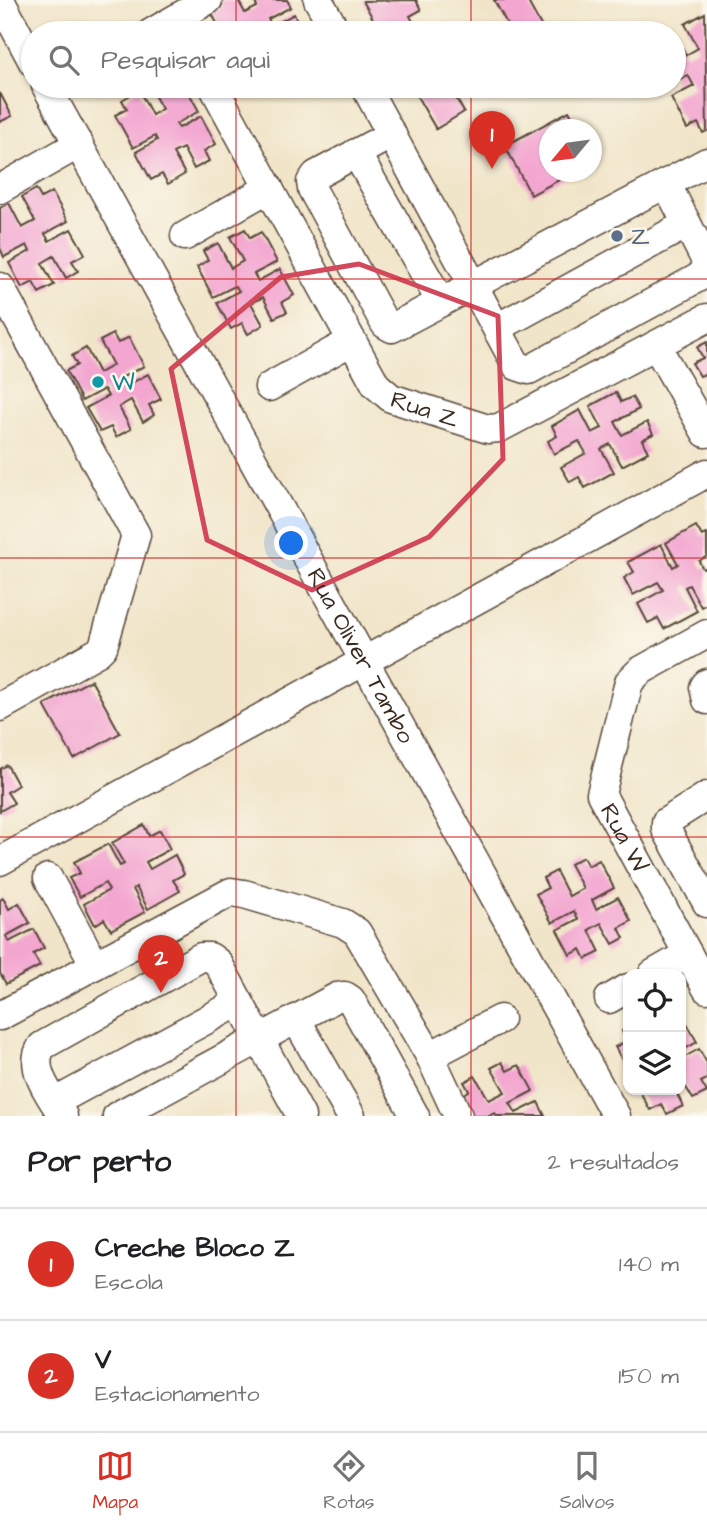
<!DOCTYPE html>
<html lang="pt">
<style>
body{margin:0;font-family:"Architects Daughter",sans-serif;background:#f2f2f2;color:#202124}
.controls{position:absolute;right:21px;bottom:21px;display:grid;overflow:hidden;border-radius:14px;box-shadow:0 2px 5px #0004}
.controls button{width:63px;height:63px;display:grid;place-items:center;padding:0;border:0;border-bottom:2px solid #e0e0e0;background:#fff;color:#202124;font:35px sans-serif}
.compass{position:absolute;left:539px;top:119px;width:63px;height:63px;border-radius:50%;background:#fff;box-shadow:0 2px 5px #0004;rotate:241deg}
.you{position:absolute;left:292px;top:544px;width:24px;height:24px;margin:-18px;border:5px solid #fff;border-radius:50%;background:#1a73e8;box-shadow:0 0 0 10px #1a73e833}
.badge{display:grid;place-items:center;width:46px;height:46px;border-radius:50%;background:#d93025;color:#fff;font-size:23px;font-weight:700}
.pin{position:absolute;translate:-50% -58px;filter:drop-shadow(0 2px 4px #0008)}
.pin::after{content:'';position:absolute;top:37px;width:24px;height:21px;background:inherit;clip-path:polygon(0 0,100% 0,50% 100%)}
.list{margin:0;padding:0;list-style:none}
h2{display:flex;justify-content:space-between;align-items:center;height:91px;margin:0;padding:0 28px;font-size:30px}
h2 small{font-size:23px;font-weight:400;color:#757577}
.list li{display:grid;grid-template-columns:46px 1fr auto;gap:21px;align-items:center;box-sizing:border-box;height:112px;padding:0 28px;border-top:2px solid #e0e0e0}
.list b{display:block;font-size:26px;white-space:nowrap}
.list p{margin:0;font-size:23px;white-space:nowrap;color:#757577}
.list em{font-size:23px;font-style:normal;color:#757577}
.icon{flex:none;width:38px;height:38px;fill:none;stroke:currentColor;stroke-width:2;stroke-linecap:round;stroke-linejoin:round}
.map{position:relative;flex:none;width:707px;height:1116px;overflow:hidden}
.search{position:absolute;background:#fff;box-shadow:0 2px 5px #0004;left:21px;right:21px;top:21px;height:77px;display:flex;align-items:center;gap:18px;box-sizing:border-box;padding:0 24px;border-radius:38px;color:#757577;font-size:26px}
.sheet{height:315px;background:#fff}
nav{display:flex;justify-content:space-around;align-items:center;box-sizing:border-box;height:98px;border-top:2px solid #e0e0e0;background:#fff;font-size:19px;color:#757577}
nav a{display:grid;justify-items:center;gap:4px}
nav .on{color:#d93025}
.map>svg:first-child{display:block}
.building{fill:#f3a6d0}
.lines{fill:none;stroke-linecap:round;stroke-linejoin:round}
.minor-casing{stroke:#564638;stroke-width:31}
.minor{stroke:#fff;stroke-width:28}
.marked{fill:none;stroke:#d1495b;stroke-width:5;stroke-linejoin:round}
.grid{fill:none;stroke:#d62828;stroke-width:2;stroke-opacity:0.55}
.service-dot{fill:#5c6f8a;stroke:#fbf7ec;stroke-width:2.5}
.culture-dot{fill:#0f9aa8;stroke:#fbf7ec;stroke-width:2.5}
.labels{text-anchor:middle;stroke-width:5;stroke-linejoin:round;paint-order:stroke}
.service-label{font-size:24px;fill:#4e5e75;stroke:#fbf7ec;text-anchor:start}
.culture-label{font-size:24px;fill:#0d838f;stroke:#fbf7ec;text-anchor:start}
.street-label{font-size:24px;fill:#3b2a1e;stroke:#fbf7ec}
</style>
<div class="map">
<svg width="707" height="1116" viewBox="0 0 707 1116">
<rect width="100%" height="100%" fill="#fbf7ec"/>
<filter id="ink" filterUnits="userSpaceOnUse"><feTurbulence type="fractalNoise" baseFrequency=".0143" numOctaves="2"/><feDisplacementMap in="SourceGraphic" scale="14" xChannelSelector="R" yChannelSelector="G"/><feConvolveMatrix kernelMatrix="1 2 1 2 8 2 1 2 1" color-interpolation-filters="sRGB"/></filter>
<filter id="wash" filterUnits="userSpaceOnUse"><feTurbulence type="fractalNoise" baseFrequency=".00686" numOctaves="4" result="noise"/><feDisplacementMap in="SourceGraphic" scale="28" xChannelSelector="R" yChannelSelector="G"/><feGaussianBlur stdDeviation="1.57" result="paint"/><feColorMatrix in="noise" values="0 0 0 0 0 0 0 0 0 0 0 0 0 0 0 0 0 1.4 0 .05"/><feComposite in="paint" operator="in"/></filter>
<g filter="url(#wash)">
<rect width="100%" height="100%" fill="#f1e5c9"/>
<g id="blocks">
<g class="building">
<polygon points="219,0 238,0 245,13 257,7 254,0 287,0 291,7 268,19 272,26 294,14 304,33 222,33 211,12 222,6"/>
<polygon points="416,0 421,10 410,16 419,33 381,33 363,1"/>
<polygon points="494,0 527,0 545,33 512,33"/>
<polygon points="705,13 707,131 703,133 698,123 687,129 671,98 694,86 688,75 674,83 674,33 667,33 673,30 686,55 698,48 685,24"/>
<polygon points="149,86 185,86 199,111 176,124 179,128 201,116 216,144 204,151 209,161 194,169 183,148 173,153 185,174 168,184 162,174 151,180 136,152 157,140 155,136 133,148 115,115 127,109 122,100 139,90 152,115 162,109"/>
<polygon points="411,86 449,86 464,112 436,129"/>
<polygon points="0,93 12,116 0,122"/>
<polygon points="569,111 579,130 550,130 550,172 574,172 531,195 505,146"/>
<polygon points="36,189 41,198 52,192 68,221 45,234 49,241 71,229 85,254 72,261 78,271 66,278 54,256 42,263 54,285 39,293 33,282 22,288 9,263 30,251 27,245 4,257 0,248 0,208 9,203 22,228 35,221 22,197"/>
<polygon points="245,229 250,238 261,232 277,262 254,274 258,281 280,269 294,295 282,302 287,312 274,318 263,297 251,303 263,325 248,334 242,323 231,329 217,303 239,291 235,286 213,297 197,267 208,260 203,251 218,243 231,268 243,261 230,237"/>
<polygon points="113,334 118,343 129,337 144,366 121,378 126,386 148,374 161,399 149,405 154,415 143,422 131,400 119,407 131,429 116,437 111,427 100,432 86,408 108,396 104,389 82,401 66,371 77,365 72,356 86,348 99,373 113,365 100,341"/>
<polygon points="707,342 707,373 700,376 692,363 703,358 697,347"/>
<polygon points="616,392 621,402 632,397 639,409 615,422 622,435 647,422 653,434 642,440 648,452 622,466 610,444 601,449 614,472 585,488 579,477 570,482 561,467 586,453 579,441 554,454 548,441 557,436 552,426 580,410 592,433 602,428 590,406"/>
<polygon points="696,526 702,536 707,534 707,556 699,561 703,569 707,567 707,604 701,607 689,585 685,587 697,611 664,629 658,618 648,623 638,604 663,590 658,582 633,595 624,578 634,572 628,562 661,544 673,567 678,564 666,543"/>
<polygon points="91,680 120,733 74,759 44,705"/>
<polygon points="7,765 18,785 7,792 14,803 0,811 0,769"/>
<polygon points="144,825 149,836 160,830 170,849 146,862 150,869 175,855 184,874 173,880 180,891 148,909 136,887 133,889 145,912 111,930 104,919 95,925 84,904 109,890 105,883 80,897 69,878 80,873 74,862 108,844 120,866 124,864 112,843"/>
<polygon points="583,857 588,866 599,860 614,888 592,900 596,909 618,897 631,921 619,928 624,938 613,944 601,923 589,930 600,952 586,959 581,949 570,955 557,930 578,919 574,911 552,923 536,894 548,888 543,878 556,871 569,896 583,888 570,864"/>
<polygon points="3,898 9,909 19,903 30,923 6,936 9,942 34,929 44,948 33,954 40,966 6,984 0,973 0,900"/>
<polygon points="681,1012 697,1042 681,1051"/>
<polygon points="628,1028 628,1071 615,1047 627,1041 622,1031"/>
<polygon points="699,1049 707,1063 707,1079 701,1082 707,1092 693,1099 681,1079 681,1059"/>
<polygon points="502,1062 507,1071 519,1065 533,1091 510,1103 516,1113 538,1102 545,1116 497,1116 495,1113 488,1116 468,1116 458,1098 469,1091 464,1082 475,1076 489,1100 505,1092 491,1068"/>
<polygon points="639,1090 675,1090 683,1106 667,1114 661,1104 650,1110"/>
</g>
</g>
</g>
<g filter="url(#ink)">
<use href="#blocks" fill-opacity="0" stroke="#564638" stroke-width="2"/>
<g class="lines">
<g class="minor-casing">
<g id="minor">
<polyline points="0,0 33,62"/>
<polyline points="318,0 337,33"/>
<polyline points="151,33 208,0"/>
<path id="s1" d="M46 86 616 1116"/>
<path id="s2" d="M213 86 376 385 391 398 488 429 499 428 707 318"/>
<polyline points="365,86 517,366 529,370 703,275 706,261 666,183"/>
<polyline points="392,134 316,175 311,182 312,189 385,324 392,328 707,162"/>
<polyline points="356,153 441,302"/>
<polyline points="0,189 79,144"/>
<polyline points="185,236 269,188"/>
<polyline points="0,287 136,535 103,647 98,652 0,707"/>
<polyline points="497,328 687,224"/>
<polyline points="656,345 706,433"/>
<polyline points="269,387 352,341"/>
<path id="s3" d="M707 634 640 671 629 682 601 794 707 989"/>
<polyline points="707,683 704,687 707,700"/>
<polyline points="707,796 666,822 666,829 707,903"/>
<polyline points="0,861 707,473"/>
<polyline points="48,878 95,965"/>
<polyline points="653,974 688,954"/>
<polyline points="609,999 628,988"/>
<polyline points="0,1016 231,892 244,894 343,923 357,932 430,1056 458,1116"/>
<polyline points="296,1019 351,1116"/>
<polyline points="430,1056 500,1019"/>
<polyline points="55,1102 239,1002"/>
<path d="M63 1116C51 1096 27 1068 42 1046L201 957H210L218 963 301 1116"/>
<polyline points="117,1116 337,997 345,996 351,1000 415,1116"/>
</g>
</g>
<use href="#minor" class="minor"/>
</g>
</g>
<path class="marked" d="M359 264 498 316 503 459 429 537 312 590 207 540 171 369 281 277Z"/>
<path class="grid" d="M236 0V33M471 0V33M236 86V1116M471 86V1116M0 279H707M0 558H707M0 837H707"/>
<circle class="service-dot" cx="617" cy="236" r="7"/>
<circle class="culture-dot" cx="98" cy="382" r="7"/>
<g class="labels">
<g class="service-label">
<text x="631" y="244">Z</text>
</g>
<g class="culture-label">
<text x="112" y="390">W</text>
</g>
<g class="street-label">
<text dy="8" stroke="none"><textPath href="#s2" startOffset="396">Rua Z</textPath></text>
<text dy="8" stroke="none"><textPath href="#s1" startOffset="651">Rua Oliver Tambo</textPath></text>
<text dy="8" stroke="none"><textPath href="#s3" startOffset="257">Rua W</textPath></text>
</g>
</g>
</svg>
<div class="controls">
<button><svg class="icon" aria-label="locate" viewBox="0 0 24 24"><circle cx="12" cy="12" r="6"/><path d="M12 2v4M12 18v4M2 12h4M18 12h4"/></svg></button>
<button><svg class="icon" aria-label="layers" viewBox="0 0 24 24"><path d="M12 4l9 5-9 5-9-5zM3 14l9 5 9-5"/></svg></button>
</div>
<svg class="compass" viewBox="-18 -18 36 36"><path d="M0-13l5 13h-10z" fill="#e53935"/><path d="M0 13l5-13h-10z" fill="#757577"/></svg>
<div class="you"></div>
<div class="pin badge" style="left:492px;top:169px">1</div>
<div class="pin badge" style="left:161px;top:993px">2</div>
<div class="search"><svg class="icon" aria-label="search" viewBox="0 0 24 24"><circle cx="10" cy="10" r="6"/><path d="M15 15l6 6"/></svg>Pesquisar aqui</div>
</div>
<section class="sheet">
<h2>Por perto<small>2 resultados</small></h2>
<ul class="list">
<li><span class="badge">1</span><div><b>Creche Bloco Z</b><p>Escola</p></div><em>140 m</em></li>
<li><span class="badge">2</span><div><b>V</b><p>Estacionamento</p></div><em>150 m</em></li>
</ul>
</section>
<nav>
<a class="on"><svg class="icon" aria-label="map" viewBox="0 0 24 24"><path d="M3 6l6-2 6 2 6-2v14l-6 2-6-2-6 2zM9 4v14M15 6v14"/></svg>Mapa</a>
<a><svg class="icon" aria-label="directions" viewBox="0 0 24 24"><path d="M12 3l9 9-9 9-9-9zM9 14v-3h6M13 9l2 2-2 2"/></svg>Rotas</a>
<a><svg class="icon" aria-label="saved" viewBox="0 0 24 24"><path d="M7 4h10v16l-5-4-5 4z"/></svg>Salvos</a>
</nav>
